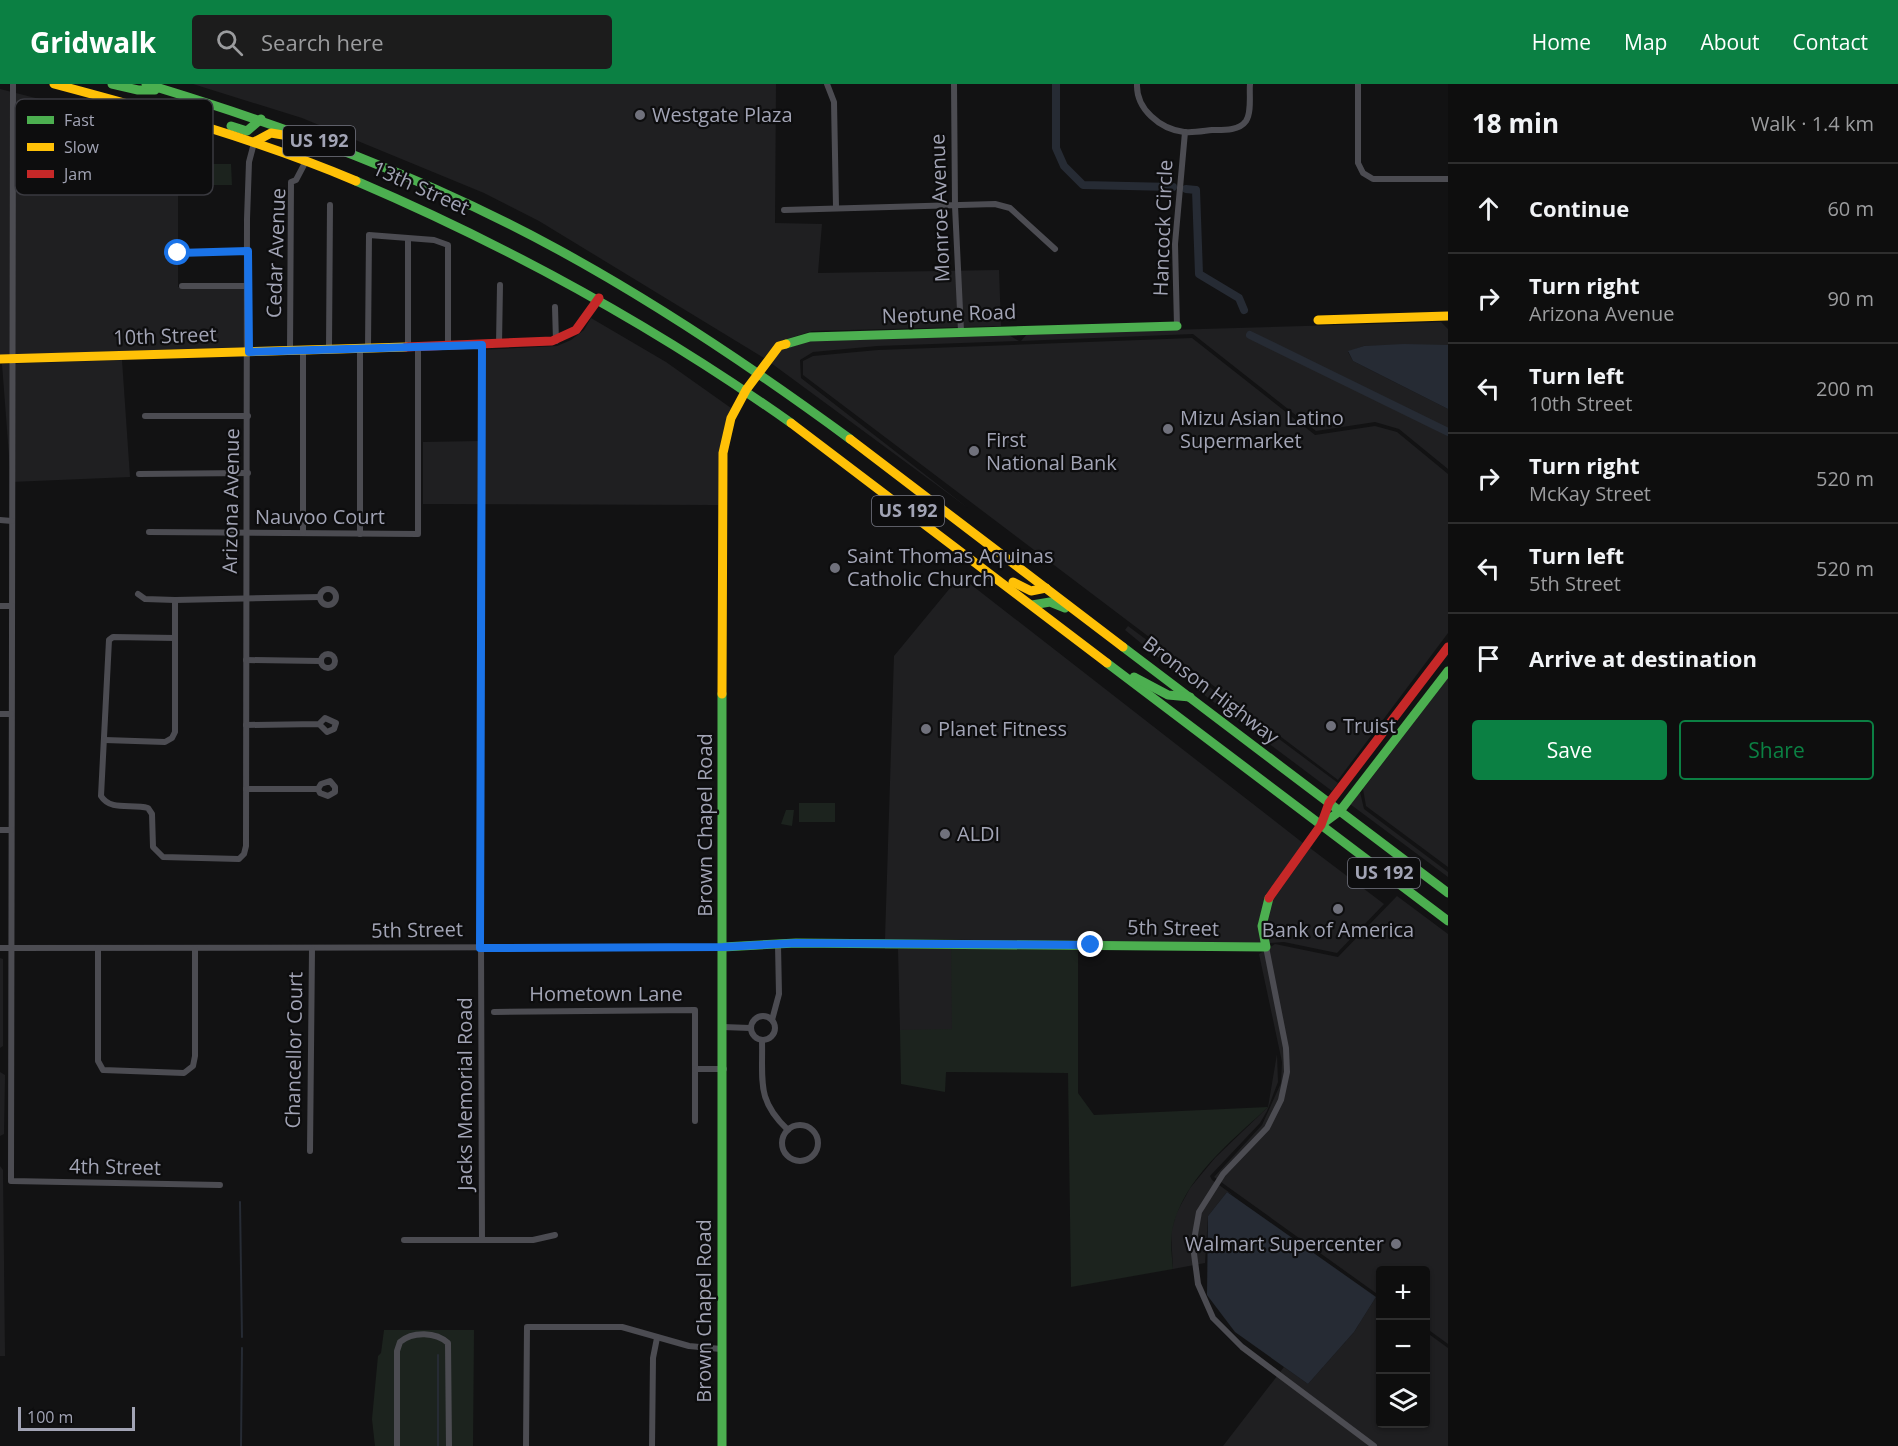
<!DOCTYPE html>
<meta charset="utf-8">
<style>
body{margin:0;font-family:"Open Sans",sans-serif;background:#1c1c1c;color:#f1f3f6}
.controls{position:absolute;right:18px;bottom:18px;display:grid;overflow:hidden;border-radius:6px;box-shadow:0 2px 4px #0004}
.controls button{width:54px;height:54px;display:grid;place-items:center;padding:0;border:0;border-bottom:2px solid #2e2e2e;background:#0e0e0e;color:#f1f3f6;font:30px sans-serif}
.scale{position:absolute;left:18px;bottom:15px;width:117px;box-sizing:border-box;padding-left:6px;border:3px solid #a2a4b5;border-top:0;font-size:16px;line-height:21px;white-space:nowrap;color:#a2a4b5;-webkit-text-stroke:4px #0d0d0e;paint-order:stroke}
.stop{position:absolute;width:18px;height:18px;margin:-14px;border:4px solid #1a73e8;border-radius:50%;background:#fff}
.stop.end{background:#1a73e8;border-color:#fff;box-shadow:0 2px 6px #0008}
.list{margin:0;padding:0;list-style:none}
h2{display:flex;justify-content:space-between;align-items:center;height:78px;margin:0;padding:0 24px;font-size:26px}
h2 small{font-size:20px;font-weight:400;color:#9b9c9e}
.list li{display:grid;grid-template-columns:39px 1fr auto;gap:18px;align-items:center;box-sizing:border-box;height:90px;padding:0 24px;border-top:2px solid #2e2e2e}
.list b{display:block;font-size:22px;white-space:nowrap}
.list p{margin:0;font-size:20px;white-space:nowrap;color:#9b9c9e}
.list em{font-size:20px;font-style:normal;color:#9b9c9e}
.actions{display:flex;gap:12px;padding:18px 24px}
.actions a{flex:1;padding:14px 0;border:2px solid #0b8043;border-radius:6px;text-align:center;font-size:21px;color:#0b8043}
.actions .main{background:#0b8043;color:#fff}
.icon{flex:none;width:33px;height:33px;fill:none;stroke:currentColor;stroke-width:2;stroke-linecap:round;stroke-linejoin:round}
.map{position:relative;flex:none;width:1448px;height:1362px;overflow:hidden}
header{display:flex;align-items:center;gap:36px;box-sizing:border-box;height:84px;padding:0 30px;background:#0b8043;color:#fff}
header strong{font-size:28px}
nav{display:flex;gap:33px;margin-inline-start:auto;font-size:21px}
.search{width:420px;height:54px;background:#1c1c1c;display:flex;align-items:center;gap:15px;box-sizing:border-box;padding:0 21px;border-radius:6px;color:#9b9c9e;font-size:22px}
main{display:flex}
aside{flex:1;background:#0e0e0e}
.map>svg:first-child{display:block}
.built{fill:#1f1f21}
.green{fill:#1c231e}
.water{fill:#262b34}
.lines{fill:none;stroke-linecap:round;stroke-linejoin:round}
.stream{stroke:#262b34;stroke-width:2}
.canal{stroke:#262b34;stroke-width:8}
.street{stroke:#4c4c52;stroke-width:6}
.fast{stroke:#4caf50;stroke-width:9}
.slow{stroke:#ffc107;stroke-width:9}
.jam{stroke:#c62828;stroke-width:9}
.route{stroke:#1a73e8;stroke-width:8}
.poi-dot{fill:#70717c;stroke:#0d0d0e;stroke-width:2}
.labels{text-anchor:middle;stroke-width:4.5;stroke-linejoin:round;paint-order:stroke}
.shield{fill:#0d0d0e;stroke:#757783;stroke-width:1.5}
.shield-label{font-size:18px;font-weight:bold;fill:#a2a4b5}
.poi-label{font-size:20px;fill:#a2a4b5;stroke:#0d0d0e;text-anchor:start}
.street-label{font-size:20px;fill:#a2a4b5;stroke:#0d0d0e}
.key{fill:#0d0d0e;stroke:#3a3a40;stroke-width:1.5}
.key-label{font-size:16px;fill:#a2a4b5}
</style>
<header>
<strong>Gridwalk</strong>
<div class="search"><svg class="icon" aria-label="search" viewBox="0 0 24 24"><circle cx="10" cy="10" r="6"/><path d="M15 15l6 6"/></svg>Search here</div>
<nav><a>Home</a><a>Map</a><a>About</a><a>Contact</a></nav>
</header>
<main>
<div class="map">
<svg width="1448" height="1362" viewBox="0 0 1448 1362">
<rect width="100%" height="100%" fill="#121213"/>
<g class="built">
<polygon points="193,0 776,0 775,139 822,140 818,189 999,186 1001,242 812,247 778,258 764,274 539,137 484,109 302,34"/>
<polygon points="0,5 178,50 178,203 247,204 245,263 0,271"/>
<polygon points="591,234 666,278 731,324 719,367 718,421 423,420 423,358 480,357 479,266 557,262 571,256 584,246"/>
<polygon points="1441,238 1448,245 1448,261 1364,262 1348,268 1353,277 1448,325 1448,385 1399,345 1375,338 1316,347 1193,250 1021,257 1027,250"/>
<polygon points="1007,250 1019,257 877,262 813,268 800,276 801,294 968,424 771,279 781,266 810,257"/>
<polygon points="1192,254 1315,351 1375,342 1397,348 1448,390 1448,549 1338,696 803,291 803,277 813,272 878,266"/>
<polygon points="122,276 130,393 11,398 2,280"/>
<polygon points="960,492 1303,759 1266,812 1258,839 1261,859 885,855 894,572"/>
<polygon points="1128,542 1338,699 1332,707 1207,613 1125,546"/>
<polygon points="1448,594 1448,783 1366,722 1363,705"/>
<polygon points="1360,708 1364,725 1448,788 1448,793 1350,720"/>
<polygon points="1310,764 1384,820 1337,869 1284,858 1270,859 1267,842 1273,816"/>
<polygon points="1397,812 1448,850 1448,1260 1426,1244 1426,1186 1380,1186 1380,1212 1214,1093 1262,1041 1281,999 1282,978 1259,870 1275,860 1338,873"/>
<polygon points="885,865 885,864 1070,865 952,946 900,946 898,865"/>
<polygon points="0,874 3,875 3,962 0,964"/>
<polygon points="1277,970 1278,998 1267,1027 1260,1039 1210,1092 1212,1096 1233,1111 1227,1108 1208,1132 1205,1179 1173,1185 1171,1149 1176,1130 1190,1104 1215,1074 1268,1023"/>
<polygon points="0,988 5,991 4,1050 0,1052"/>
<polygon points="0,1082 3,1086 5,1272 0,1272"/>
<polygon points="1376,1213 1380,1216 1380,1340 1426,1340 1426,1248 1448,1264 1448,1362 1223,1362 1284,1283 1308,1300 1354,1248"/>
</g>
<g class="green">
<polygon points="207,80 231,80 232,101 207,101"/>
<rect x="799" y="719" width="36" height="19"/>
<polygon points="786,726 794,726 792,742 781,740"/>
<path d="M951 865H1078V1009L1094 1031 1268 1023C1232 1057 1182 1095 1172 1147 1170 1159 1172 1173 1173 1185L1071 1203 1068 989 946 988 945 1008 901 1000 900 946 952 945Z"/>
<polygon points="384,1246 474,1246 473,1362 375,1362 372,1335 378,1272 381,1269"/>
</g>
<g class="water">
<polygon points="1404,260 1448,261 1448,325 1353,277 1348,267 1364,262"/>
<polygon points="1227,1108 1376,1213 1354,1248 1308,1300 1235,1248 1207,1211 1208,1132"/>
</g>
<g class="lines">
<g class="stream">
<polyline points="240,1118 242,1253"/>
<polyline points="241,1362 242,1264"/>
<polyline points="438,1362 438,1271"/>
</g>
<g class="canal">
<polyline points="1056,0 1056,64 1064,82 1083,101 1173,103"/>
<polyline points="1186,105 1196,106 1199,190 1239,214 1244,226"/>
<polyline points="1250,251 1448,348"/>
</g>
<g class="street">
<polyline points="13,0 11,1097 220,1101"/>
<polyline points="827,0 834,18 836,123"/>
<polyline points="954,0 955,122 961,247"/>
<path d="M1137 0C1136 25 1160 45 1184 48 1193 49 1203 47 1212 46 1223 46 1239 47 1246 37 1252 28 1249 10 1250 0"/>
<polyline points="1358,0 1358,79 1363,89 1373,95 1448,95"/>
<polyline points="784,126 995,120 1010,124 1055,165"/>
<polyline points="408,155 408,263"/>
<polyline points="178,169 248,167"/>
<polyline points="182,202 248,202"/>
<polyline points="555,223 556,257"/>
<polyline points="1177,242 1175,160 1185,48"/>
<polyline points="499,260 500,201"/>
<polyline points="482,261 480,555 482,1156"/>
<polyline points="368,264 369,151 434,156 448,161 448,262"/>
<polyline points="329,265 330,121"/>
<polyline points="290,267 291,98 296,96 306,77"/>
<polyline points="145,332 248,332"/>
<polyline points="139,390 248,389"/>
<polyline points="0,436 12,437"/>
<polyline points="149,448 418,450 418,263"/>
<polyline points="303,449 303,266"/>
<polyline points="360,450 360,264"/>
<circle cx="328" cy="513" r="8"/>
<polyline points="138,510 145,515 175,516 320,513"/>
<polyline points="0,522 12,522"/>
<path d="M175 554 113 553 109 556 101 712C111 728 132 719 148 724L152 730 153 763 163 773 239 775 244 770 246 762 247 135 249 78 254 59"/>
<circle cx="328" cy="577" r="7"/>
<polyline points="246,576 320,577"/>
<polyline points="0,630 11,630"/>
<polyline points="246,641 319,640 327,648 334,645 336,639 325,634 319,640"/>
<polyline points="105,656 165,658 172,654 175,648 175,516"/>
<polyline points="246,705 318,705 320,709 328,712 335,708 335,703 330,697 321,700 318,705"/>
<polyline points="0,746 11,746"/>
<polyline points="1266,863 1286,964 1287,988 1281,1016 1267,1044 1223,1090 1199,1128 1193,1162 1198,1200 1213,1234 1242,1263 1374,1362"/>
<polyline points="0,864 723,863"/>
<polyline points="98,864 98,977 103,986 184,989 193,982 195,972 195,865"/>
<polyline points="494,928 695,926 695,1037"/>
<circle cx="763" cy="944" r="12"/>
<polyline points="772,936 779,910 778,861"/>
<polyline points="723,943 750,944"/>
<path d="M762 956C763 997 756 1016 788 1046"/>
<polyline points="695,985 724,985"/>
<circle cx="800" cy="1059" r="18"/>
<polyline points="310,1067 312,865"/>
<polyline points="404,1156 533,1156 555,1151"/>
<path d="M397 1362V1267L400 1258C413 1247 436 1248 448 1259L449 1362"/>
<polyline points="526,1362 527,1243 622,1243 689,1262 721,1265"/>
<polyline points="652,1362 653,1274 657,1254"/>
</g>
<g class="fast">
<polyline points="112,0 138,6 155,6"/>
<path d="M146 0C288 43 427 94 557 165 660 221 756 286 850 355"/>
<polyline points="231,42 247,47 261,35"/>
<path d="M356 97C510 163 654 242 791 339"/>
<polyline points="786,260 810,253 1177,242"/>
<polyline points="1032,521 1050,518 1065,524"/>
<polyline points="1123,563 1448,809"/>
<polyline points="1107,579 1448,837"/>
<polyline points="1134,593 1168,611 1190,613"/>
<polyline points="722,610 722,1362"/>
<polyline points="1321,741 1340,727 1448,587"/>
<polyline points="723,863 796,859 1266,863 1262,842 1269,814"/>
</g>
<g class="slow">
<path d="M54 0C156 27 259 56 356 97"/>
<polyline points="254,58 271,49 289,52"/>
<polyline points="1318,236 1448,232"/>
<polyline points="0,275 406,263"/>
<polyline points="791,339 1107,579"/>
<polyline points="850,355 1123,563"/>
<polyline points="1013,498 1031,507 1046,504"/>
<polyline points="722,610 723,369 731,334 746,306 779,262 786,260"/>
</g>
<g class="jam">
<polyline points="406,263 552,257 576,246 599,214"/>
<polyline points="1269,814 1321,741 1329,719 1448,563"/>
</g>
</g>
<g class="lines">
<polyline class="route" points="178,169 248,167 249,268 482,261 480,864 723,863 796,859 1091,861"/>
</g>
<g class="poi-dot">
<circle cx="640" cy="31" r="6"/>
<circle cx="1168" cy="345" r="6"/>
<circle cx="974" cy="367" r="6"/>
<circle cx="835" cy="484" r="6"/>
<circle cx="1331" cy="642" r="6"/>
<circle cx="926" cy="645" r="6"/>
<circle cx="945" cy="750" r="6"/>
<circle cx="1338" cy="825" r="6"/>
<circle cx="1396" cy="1160" r="6"/>
</g>
<g class="labels">
<g class="shield">
<rect x="283" y="42" width="72" height="30" rx="4.5"/>
<rect x="872" y="412" width="72" height="30" rx="4.5"/>
<rect x="1348" y="774" width="72" height="30" rx="4.5"/>
</g>
<g class="shield-label">
<text x="319" y="63">US 192</text>
<text x="908" y="433">US 192</text>
<text x="1384" y="795">US 192</text>
</g>
<g class="poi-label">
<text x="652" y="38">Westgate Plaza</text>
<text x="1180" y="341">Mizu Asian Latino<tspan x="1180" dy="23">Supermarket</tspan></text>
<text x="986" y="363">First<tspan x="986" dy="23">National Bank</tspan></text>
<text x="847" y="479">Saint Thomas Aquinas<tspan x="847" dy="23">Catholic Church</tspan></text>
<text x="1343" y="649">Truist</text>
<text x="938" y="652">Planet Fitness</text>
<text x="957" y="757">ALDI</text>
<text x="1338" y="853" text-anchor="middle">Bank of America</text>
<text x="1384" y="1167" text-anchor="end">Walmart Supercenter</text>
</g>
<g class="street-label">
<text transform="translate(421 104) rotate(24)" y="7">13th Street</text>
<text transform="translate(940 124) rotate(-92)" y="7">Monroe Avenue</text>
<text transform="translate(1163 144) rotate(-88)" y="7">Hancock Circle</text>
<text transform="translate(276 169) rotate(-88)" y="7">Cedar Avenue</text>
<text transform="translate(949 230) rotate(-2)" y="7">Neptune Road</text>
<text transform="translate(165 252) rotate(-2)" y="7">10th Street</text>
<text transform="translate(231 417) rotate(-89)" y="7">Arizona Avenue</text>
<text x="320" y="440">Nauvoo Court</text>
<text transform="translate(1211 606) rotate(37)" y="7">Bronson Highway</text>
<text transform="translate(705 741) rotate(-90)" y="7">Brown Chapel Road</text>
<text transform="translate(1173 844) rotate(1)" y="7">5th Street</text>
<text transform="translate(417 846) rotate(-1)" y="7">5th Street</text>
<text x="606" y="917">Hometown Lane</text>
<text transform="translate(294 966) rotate(-89)" y="7">Chancellor Court</text>
<text transform="translate(465 1010) rotate(-90)" y="7">Jacks Memorial Road</text>
<text transform="translate(115 1083) rotate(1)" y="7">4th Street</text>
<text transform="translate(704 1227) rotate(-90)" y="7">Brown Chapel Road</text>
</g>
</g>
<rect x="15" y="15" width="198" height="96" rx="9" class="key"/>
<rect x="27" y="32" width="27" height="8" fill="#4caf50"/>
<rect x="27" y="59" width="27" height="8" fill="#ffc107"/>
<rect x="27" y="86" width="27" height="8" fill="#c62828"/>
<g class="key-label">
<text x="64" y="42">Fast</text>
<text x="64" y="69">Slow</text>
<text x="64" y="96">Jam</text>
</g>
</svg>
<div class="controls">
<button>+</button>
<button>−</button>
<button><svg class="icon" aria-label="layers" viewBox="0 0 24 24"><path d="M12 4l9 5-9 5-9-5zM3 14l9 5 9-5"/></svg></button>
</div>
<div class="scale">100 m</div>
<div class="stop" style="left:178px;top:169px"></div>
<div class="stop end" style="left:1091px;top:861px"></div>
</div>
<aside>
<h2>18 min<small>Walk · 1.4 km</small></h2>
<ul class="list">
<li><svg class="icon" aria-label="ahead" viewBox="0 0 24 24"><path d="M12 20V5M6 11l6-6 6 6"/></svg><div><b>Continue</b></div><em>60 m</em></li>
<li><svg class="icon" aria-label="right" viewBox="0 0 24 24"><path d="M7 20v-9h11M14 6l5 5-5 5"/></svg><div><b>Turn right</b><p>Arizona Avenue</p></div><em>90 m</em></li>
<li><svg class="icon" aria-label="left" viewBox="0 0 24 24"><path d="M17 20v-9H6M10 6l-5 5 5 5"/></svg><div><b>Turn left</b><p>10th Street</p></div><em>200 m</em></li>
<li><svg class="icon" aria-label="right" viewBox="0 0 24 24"><path d="M7 20v-9h11M14 6l5 5-5 5"/></svg><div><b>Turn right</b><p>McKay Street</p></div><em>520 m</em></li>
<li><svg class="icon" aria-label="left" viewBox="0 0 24 24"><path d="M17 20v-9H6M10 6l-5 5 5 5"/></svg><div><b>Turn left</b><p>5th Street</p></div><em>520 m</em></li>
<li><svg class="icon" aria-label="arrive" viewBox="0 0 24 24"><path d="M6 21V4h12l-3 4 3 4H6"/></svg><div><b>Arrive at destination</b></div></li>
</ul>
<div class="actions"><a class="main">Save</a><a>Share</a></div>
</aside>
</main>
